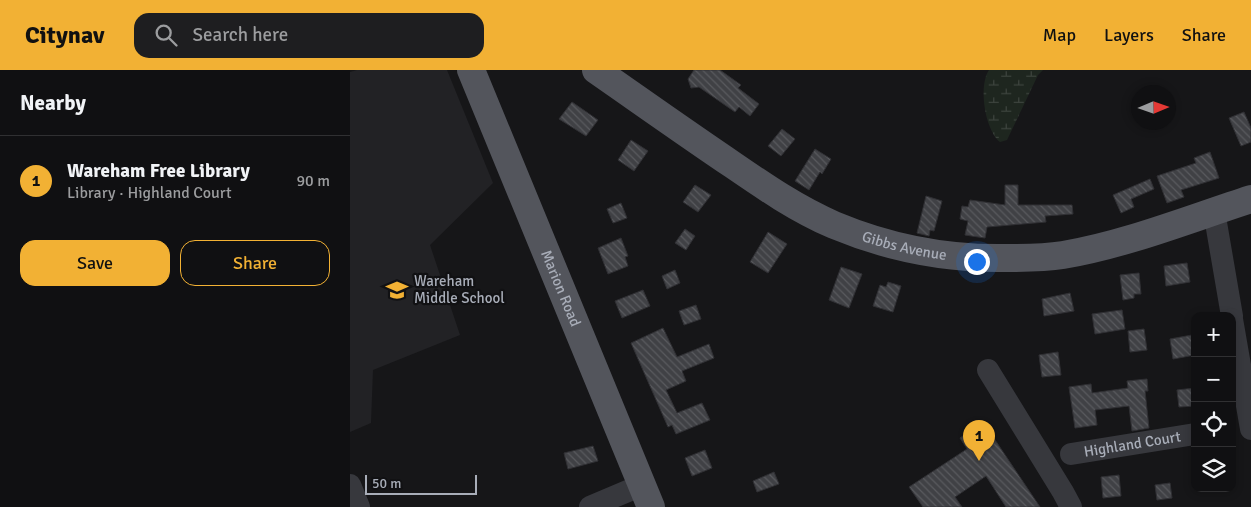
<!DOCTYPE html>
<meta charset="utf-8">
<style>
body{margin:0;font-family:Signika,sans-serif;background:#1e1e20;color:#f1f3f6}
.controls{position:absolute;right:15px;bottom:15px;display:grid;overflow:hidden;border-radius:10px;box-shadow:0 2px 8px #0003}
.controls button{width:45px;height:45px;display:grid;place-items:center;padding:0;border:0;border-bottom:1px solid #303032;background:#101012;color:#f1f3f6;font:25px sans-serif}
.compass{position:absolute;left:781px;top:15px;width:45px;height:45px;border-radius:50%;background:#101012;box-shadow:0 2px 8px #0003;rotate:88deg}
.scale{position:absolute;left:15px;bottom:12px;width:112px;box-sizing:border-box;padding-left:5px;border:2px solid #a8adb8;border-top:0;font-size:14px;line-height:18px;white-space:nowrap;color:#a8adb8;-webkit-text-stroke:4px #111113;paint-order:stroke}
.you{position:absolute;left:626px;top:191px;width:18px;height:18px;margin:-12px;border:4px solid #fff;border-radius:50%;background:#1a73e8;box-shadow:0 0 0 8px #1a73e833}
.badge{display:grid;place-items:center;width:32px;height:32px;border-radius:50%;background:#f2b134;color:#111;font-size:16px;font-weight:700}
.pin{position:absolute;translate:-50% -41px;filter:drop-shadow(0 1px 2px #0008)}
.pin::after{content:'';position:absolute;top:26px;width:18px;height:15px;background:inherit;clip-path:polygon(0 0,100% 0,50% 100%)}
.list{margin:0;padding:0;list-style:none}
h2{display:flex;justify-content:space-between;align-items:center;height:65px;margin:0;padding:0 20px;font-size:21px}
h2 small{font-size:16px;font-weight:400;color:#9c9d9f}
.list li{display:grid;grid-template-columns:32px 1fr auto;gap:15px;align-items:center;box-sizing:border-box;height:90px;padding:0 20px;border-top:1px solid #303032}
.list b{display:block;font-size:19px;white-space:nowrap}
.list p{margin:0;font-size:16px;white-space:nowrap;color:#9c9d9f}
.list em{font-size:16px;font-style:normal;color:#9c9d9f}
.actions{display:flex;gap:10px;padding:15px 20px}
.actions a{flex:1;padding:11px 0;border:1px solid #f2b134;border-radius:15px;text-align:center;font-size:18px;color:#f2b134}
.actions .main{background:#f2b134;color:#111}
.icon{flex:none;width:28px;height:28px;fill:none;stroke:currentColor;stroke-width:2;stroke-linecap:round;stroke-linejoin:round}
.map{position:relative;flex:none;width:901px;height:437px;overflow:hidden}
header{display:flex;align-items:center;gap:30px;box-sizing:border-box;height:70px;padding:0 25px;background:#f2b134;color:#111}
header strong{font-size:24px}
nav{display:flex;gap:28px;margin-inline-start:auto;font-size:18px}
.search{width:350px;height:45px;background:#1e1e20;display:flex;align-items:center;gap:12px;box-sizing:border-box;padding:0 18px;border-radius:15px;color:#9c9d9f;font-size:19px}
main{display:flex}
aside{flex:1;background:#101012}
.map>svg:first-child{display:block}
.built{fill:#222225}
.wetland{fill:url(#wetland-marsh)}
.building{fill:url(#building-back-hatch);stroke:#303034}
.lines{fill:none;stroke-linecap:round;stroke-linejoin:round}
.minor{stroke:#37383d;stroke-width:22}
.major{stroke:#53555c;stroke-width:28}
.labels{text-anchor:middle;stroke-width:4.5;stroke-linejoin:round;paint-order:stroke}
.street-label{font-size:15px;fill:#a8adb8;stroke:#111113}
.poi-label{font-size:15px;fill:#a8adb8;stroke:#111113;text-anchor:start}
</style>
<header>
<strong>Citynav</strong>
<div class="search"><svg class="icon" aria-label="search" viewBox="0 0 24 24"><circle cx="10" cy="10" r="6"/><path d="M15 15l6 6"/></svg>Search here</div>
<nav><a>Map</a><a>Layers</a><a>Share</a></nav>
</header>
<main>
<aside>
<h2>Nearby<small></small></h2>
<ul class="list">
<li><span class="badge">1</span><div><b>Wareham Free Library</b><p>Library · Highland Court</p></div><em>90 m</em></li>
</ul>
<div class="actions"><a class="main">Save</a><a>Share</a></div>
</aside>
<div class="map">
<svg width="901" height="437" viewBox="0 0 901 437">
<defs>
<pattern id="wetland-marsh" width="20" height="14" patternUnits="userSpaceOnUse" patternTransform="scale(1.25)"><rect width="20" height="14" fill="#1e261f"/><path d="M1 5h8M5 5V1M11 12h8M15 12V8" fill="none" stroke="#3c433d"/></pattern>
<pattern id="building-back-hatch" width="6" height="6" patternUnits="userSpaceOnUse" patternTransform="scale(1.25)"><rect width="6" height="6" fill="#404145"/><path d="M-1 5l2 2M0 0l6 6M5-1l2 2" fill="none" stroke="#595a5e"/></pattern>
</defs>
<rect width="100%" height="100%" fill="#161618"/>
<polygon class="built" points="7,0 97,0 143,113 80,175 110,265 23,300 21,353 0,362 0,2"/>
<path class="wetland" d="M639 0H693L688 5 657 70 650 72C635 60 628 16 639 0Z"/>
<g class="building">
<polygon points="344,0 370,0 391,15 388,18 409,34 400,46 389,37 385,42 349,17 341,18 338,9"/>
<polygon points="222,32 248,50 236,66 209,49"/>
<polygon points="894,42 901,58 901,72 891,76 879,48"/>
<polygon points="432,59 445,69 431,86 418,76"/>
<polygon points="281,70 298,81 284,101 268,90"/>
<polygon points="465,79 481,89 472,104 470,102 459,120 445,111"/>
<polygon points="860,82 869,108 831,120 834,127 817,133 807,106 846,93 844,88"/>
<polygon points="800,109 804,119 781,129 784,137 771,143 763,125"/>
<polygon points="345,115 361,125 348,142 333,132"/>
<polygon points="655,115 668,115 668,135 722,135 723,144 695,146 696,152 637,157 635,168 615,165 618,151 610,149 612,136 618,137 620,130 655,135"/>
<polygon points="576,126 592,131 584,161 580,160 579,166 567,163"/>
<polygon points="271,133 277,148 263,153 257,139"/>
<polygon points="335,159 345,166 336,180 325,173"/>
<polygon points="418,162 437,174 418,203 400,192"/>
<polygon points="271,168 278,186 275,187 278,196 258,204 248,178"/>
<polygon points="837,193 840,212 816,216 814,196"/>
<polygon points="491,197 512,204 499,238 479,230"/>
<polygon points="325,200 330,213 317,219 312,206"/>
<polygon points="789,203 791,224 784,224 784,228 773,230 770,205"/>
<polygon points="538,212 551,216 543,242 523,236 530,215 536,217"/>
<polygon points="293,220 300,236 272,248 265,231"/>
<polygon points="720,223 724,241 694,246 692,229"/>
<polygon points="346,235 351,249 334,255 329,241"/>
<polygon points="772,240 775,259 745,264 742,244"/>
<polygon points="313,258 327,287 359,274 364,288 332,301 336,311 316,320 327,343 352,333 360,350 326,364 322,355 318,357 281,273"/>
<polygon points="794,259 797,280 780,282 778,261"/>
<polygon points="842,265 845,285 823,289 820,269"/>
<polygon points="708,282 711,305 692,307 689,285"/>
<polygon points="797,309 798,321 795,321 799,358 782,361 779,336 745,340 747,355 725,358 719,317 741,314 742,323 778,318 777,311"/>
<polygon points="845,318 845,336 829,337 827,320"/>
<polygon points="633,352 690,437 656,437 636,406 605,427 612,437 573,437 559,417 617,379 610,368"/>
<polygon points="243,376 248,391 218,399 214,383"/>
<polygon points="355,380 362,398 342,406 335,388"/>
<polygon points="424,402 429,414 407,422 403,411"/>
<polygon points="769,405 771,426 753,428 751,407"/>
<polygon points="820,413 822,428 807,430 805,415"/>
</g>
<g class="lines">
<g class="minor">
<polyline points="864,141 882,246"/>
<polyline points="882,249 901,359"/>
<polyline points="638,300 713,422 721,437"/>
<path id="s1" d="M721 384 845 364"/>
<polyline points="0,415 9,437"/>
<polyline points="240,437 292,415"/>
</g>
<g class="major">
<path id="s2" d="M121 0 301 437"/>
<path id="s3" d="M246 0C292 32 337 64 383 95 415 117 447 139 484 155 539 178 597 189 656 188 675 188 694 188 713 185 777 174 839 149 901 129"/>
</g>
</g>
<defs>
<g id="school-bare" transform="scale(1.725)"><path d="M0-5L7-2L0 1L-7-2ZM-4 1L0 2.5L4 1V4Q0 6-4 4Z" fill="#f2b134" stroke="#111113" stroke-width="2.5" paint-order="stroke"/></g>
</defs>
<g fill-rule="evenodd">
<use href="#school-bare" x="47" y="220"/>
</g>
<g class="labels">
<g class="street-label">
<text dy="5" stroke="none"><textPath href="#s3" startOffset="358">Gibbs Avenue</textPath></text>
<text dy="5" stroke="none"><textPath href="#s2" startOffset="236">Marion Road</textPath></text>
<text dy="5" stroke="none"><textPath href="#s1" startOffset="62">Highland Court</textPath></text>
</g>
<g class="poi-label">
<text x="64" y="216">Wareham<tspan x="64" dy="17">Middle School</tspan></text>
</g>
</g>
</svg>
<div class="controls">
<button>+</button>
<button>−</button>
<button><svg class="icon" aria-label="locate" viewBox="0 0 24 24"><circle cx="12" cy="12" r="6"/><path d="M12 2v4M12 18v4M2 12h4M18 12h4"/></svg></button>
<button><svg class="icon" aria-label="layers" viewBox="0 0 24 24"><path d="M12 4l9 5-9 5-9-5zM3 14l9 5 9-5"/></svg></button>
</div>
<svg class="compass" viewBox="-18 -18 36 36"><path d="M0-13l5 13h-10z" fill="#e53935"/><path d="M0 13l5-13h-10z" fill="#9c9d9f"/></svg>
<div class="scale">50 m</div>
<div class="you"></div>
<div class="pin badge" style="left:629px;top:391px">1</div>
</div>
</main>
